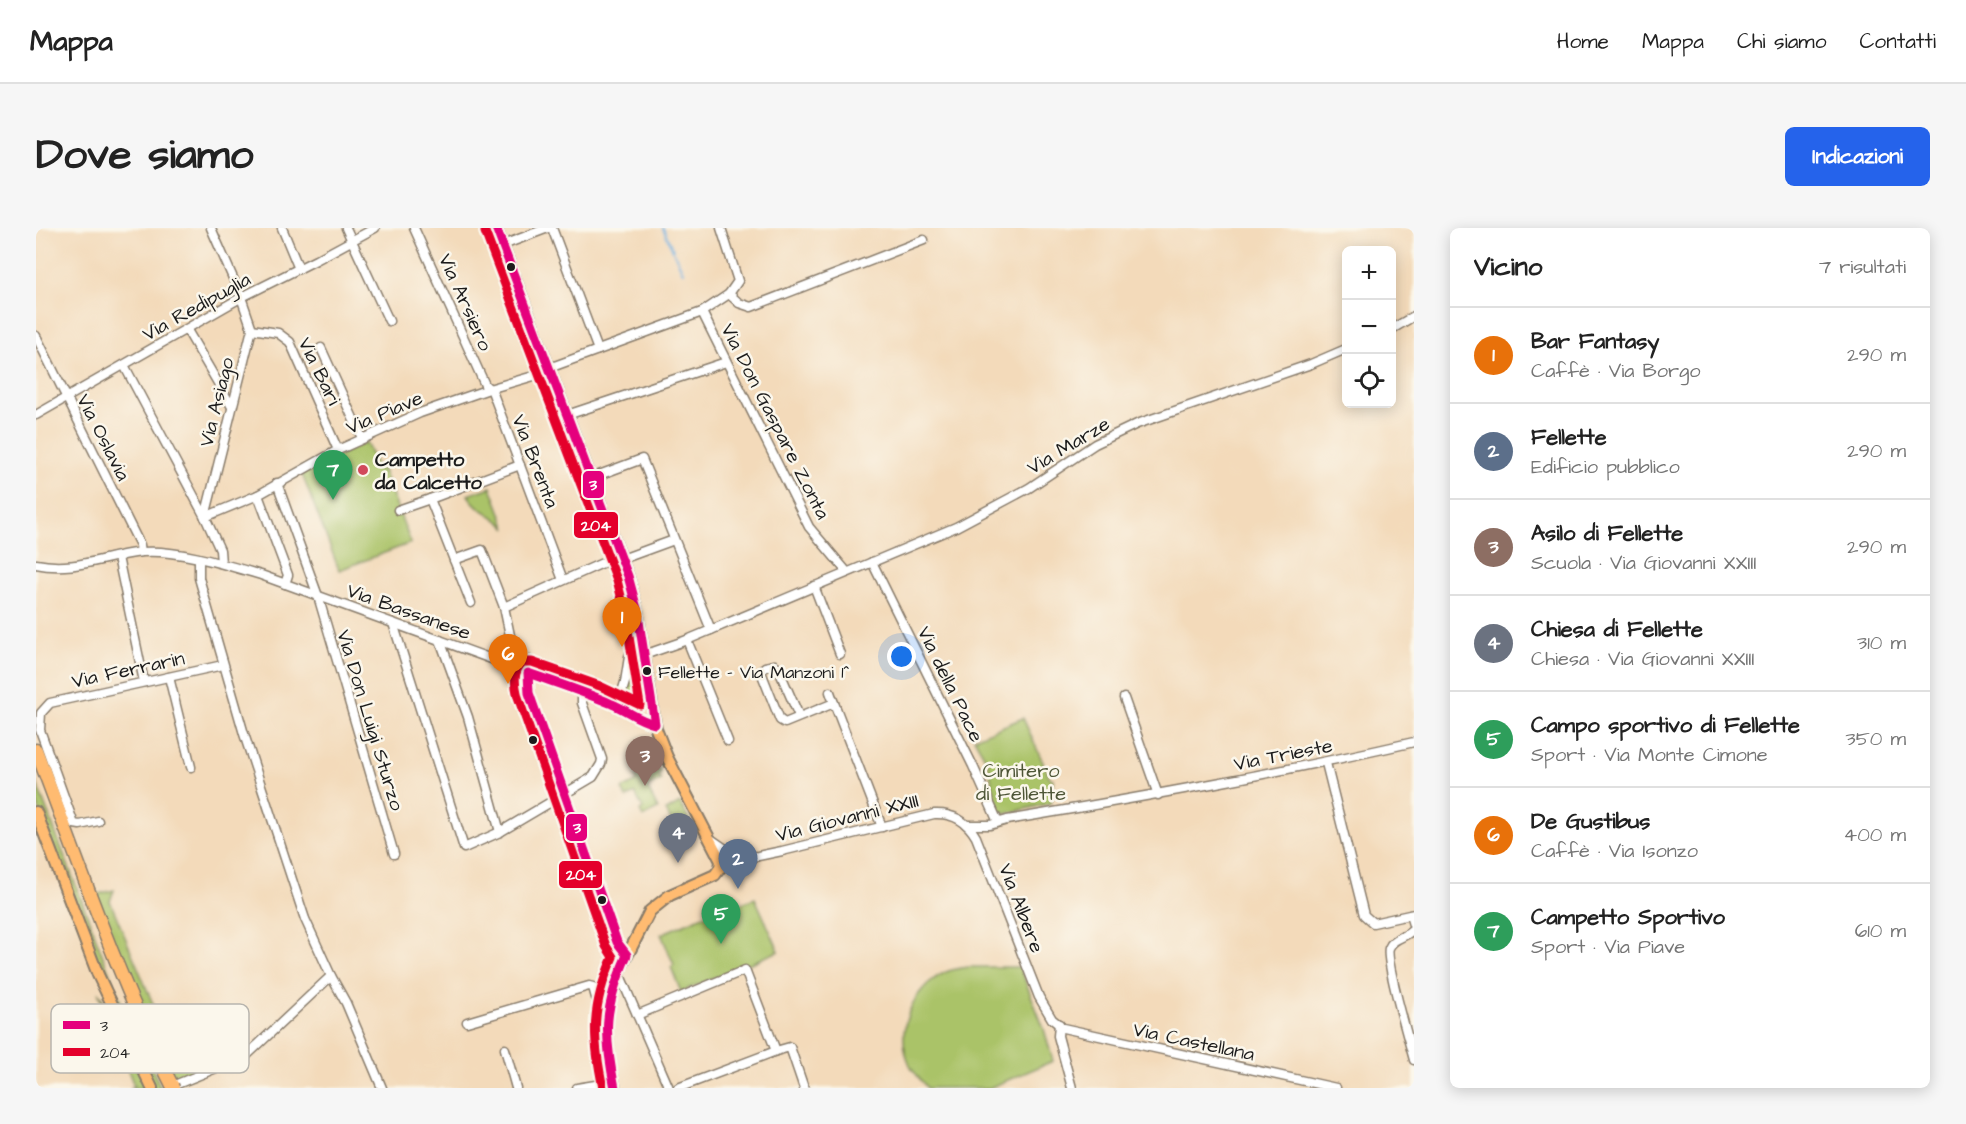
<!DOCTYPE html>
<html lang="it">
<meta charset="utf-8">
<style>
body{margin:0;font-family:"Architects Daughter",sans-serif;background:#f6f6f6;color:#222}
.controls{position:absolute;right:18px;top:18px;display:grid;overflow:hidden;border-radius:9px;box-shadow:0 3px 15px #0003}
.controls button{width:54px;height:54px;display:grid;place-items:center;padding:0;border:0;border-bottom:2px solid #e0e0e0;background:#fff;color:#222;font:30px sans-serif}
.you{position:absolute;left:866px;top:429px;width:21px;height:21px;margin:-15px;border:4px solid #fff;border-radius:50%;background:#1a73e8;box-shadow:0 0 0 9px #1a73e833}
.badge{display:grid;place-items:center;width:39px;height:39px;border-radius:50%;background:#2563eb;color:#fff;font-size:20px;font-weight:700}
.pin{position:absolute;translate:-50% -50px;filter:drop-shadow(0 2px 3px #0008)}
.pin::after{content:'';position:absolute;top:32px;width:21px;height:18px;background:inherit;clip-path:polygon(0 0,100% 0,50% 100%)}
.list{margin:0;padding:0;list-style:none}
h2{display:flex;justify-content:space-between;align-items:center;height:78px;margin:0;padding:0 24px;font-size:26px}
h2 small{font-size:20px;font-weight:400;color:#767676}
.list li{display:grid;grid-template-columns:39px 1fr auto;gap:18px;align-items:center;box-sizing:border-box;height:96px;padding:0 24px;border-top:2px solid #e0e0e0}
.list b{display:block;font-size:22px;white-space:nowrap}
.list p{margin:0;font-size:20px;white-space:nowrap;color:#767676}
.list em{font-size:20px;font-style:normal;color:#767676}
.icon{flex:none;width:33px;height:33px;fill:none;stroke:currentColor;stroke-width:2;stroke-linecap:round;stroke-linejoin:round}
.map{position:relative;flex:none;width:1378px;height:860px;overflow:hidden;border-radius:9px}
header{display:flex;align-items:center;gap:36px;box-sizing:border-box;height:84px;padding:0 30px;background:#fff;border-bottom:2px solid #e0e0e0}
header strong{font-size:28px}
nav{display:flex;gap:33px;margin-inline-start:auto;font-size:21px}
.intro{display:flex;align-items:center;justify-content:space-between;box-sizing:border-box;height:144px;padding:0 36px}
h1{margin:0;font-size:42px}
.button{padding:15px 27px;border-radius:9px;background:#2563eb;color:#fff;font-size:21px;font-weight:700}
main{display:flex;gap:36px;padding:0 36px}
aside{flex:1;background:#fff;border-radius:9px;box-shadow:0 3px 15px #0003}
.map>svg:first-child{display:block}
.green{fill:#aac368;stroke:#637042;stroke-width:1.5}
.lines{fill:none;stroke-linecap:round;stroke-linejoin:round}
.stream{stroke:#6aaddf;stroke-width:2}
.minor-casing{stroke:#887b6b;stroke-width:11}
.major-casing{stroke:#887b6b;stroke-width:14}
.highway-casing{stroke:#887b6b;stroke-width:15}
.minor{stroke:#fff;stroke-width:8}
.major{stroke:#ffbb71;stroke-width:10}
.highway{stroke:#ffbb71;stroke-width:12}
.highway-bridge-casing{stroke:#887b6b;stroke-width:15;stroke-linecap:butt}
.highway-bridge{stroke:#ffbb71;stroke-width:12}
.bus-1-casing{stroke:#fbf7ec;stroke-width:14}
.bus-2-casing{stroke:#fbf7ec;stroke-width:14}
.bus-1{stroke:#e5007d;stroke-width:9}
.bus-2{stroke:#e4002b;stroke-width:9}
.bus-dot{fill:#1c1c1c;stroke:#fbf7ec;stroke-width:2}
.poi-dot{fill:#d1495b;stroke:#fbf7ec;stroke-width:2}
.labels{text-anchor:middle;stroke-width:5;stroke-linejoin:round;paint-order:stroke}
.bus-label{font-size:18px;fill:#1c1c1c;stroke:#fbf7ec;text-anchor:start}
.street-label{font-size:20px;fill:#1c1c1c;stroke:#fbf7ec}
.poi-label{font-size:20px;font-weight:bold;fill:#1c1c1c;stroke:#fbf7ec;text-anchor:start}
.park-label{font-size:20px;fill:#4e5637;stroke:#fbf7ec}
.key{fill:#fbf7ec;stroke:#b8b5ae;stroke-width:1.5}
.key-label{font-size:16px;fill:#1c1c1c}
.line-badge{stroke:#fbf7ec;stroke-width:2}
.badge-label{font-size:16px;text-anchor:middle;font-weight:bold;fill:#fff}
</style>
<header>
<strong>Mappa</strong>
<nav><a>Home</a><a>Mappa</a><a>Chi siamo</a><a>Contatti</a></nav>
</header>
<div class="intro"><h1>Dove siamo</h1><a class="button">Indicazioni</a></div>
<main>
<div class="map">
<svg width="1378" height="860" viewBox="0 0 1378 860">
<rect width="100%" height="100%" fill="#fbf7ec"/>
<filter id="ink" filterUnits="userSpaceOnUse"><feTurbulence type="fractalNoise" baseFrequency=".0167" numOctaves="2"/><feDisplacementMap in="SourceGraphic" scale="12" xChannelSelector="R" yChannelSelector="G"/><feConvolveMatrix kernelMatrix="1 2 1 2 8 2 1 2 1" color-interpolation-filters="sRGB"/></filter>
<filter id="wash" filterUnits="userSpaceOnUse"><feTurbulence type="fractalNoise" baseFrequency=".008" numOctaves="4" result="noise"/><feDisplacementMap in="SourceGraphic" scale="24" xChannelSelector="R" yChannelSelector="G"/><feGaussianBlur stdDeviation="1.35" result="paint"/><feColorMatrix in="noise" values="0 0 0 0 0 0 0 0 0 0 0 0 0 0 0 0 0 1.4 0 .05"/><feComposite in="paint" operator="in"/></filter>
<g filter="url(#wash)">
<rect width="100%" height="100%" fill="#f3daba"/>
<g class="green">
<polygon points="330,214 342,242 346,240 375,315 303,342 266,246"/>
<path d="M455 259 471 301C459 286 442 284 432 267Z"/>
<polygon points="599,423 602,425 610,475 591,466"/>
<polygon points="987,490 1014,550 1017,551 1016,573 1015,575 968,586 967,583 963,584 951,533 938,510"/>
<polygon points="618,540 620,542 623,541 625,545 622,547 625,552 611,559 622,581 607,589 604,583 607,581 599,565 590,570 586,561 601,553 599,549"/>
<polygon points="0,554 83,770 125,860 118,860 80,780 0,573"/>
<polygon points="644,575 657,599 643,607 630,583"/>
<polygon points="78,662 74,673 130,807 136,804 143,820 165,834 167,845 140,855 119,815 58,667"/>
<polygon points="719,670 743,723 645,764 635,739 638,737 625,706 700,674 702,677"/>
<path d="M933 739H984L1008 801 1017 833 953 860H891C886 853 878 845 874 837 858 802 876 760 910 744 917 741 925 740 933 739Z"/>
<polygon points="62,764 72,780 111,860 94,860 98,858"/>
</g>
<g class="lines">
<polyline class="stream" points="627,0 647,44"/>
</g>
</g>
<g filter="url(#ink)">
<g class="lines">
<g class="minor-casing">
<g id="minor">
<polyline points="246,0 263,41"/>
<polyline points="310,0 353,93"/>
<polyline points="378,0 449,157 456,163 527,352"/>
<polyline points="516,0 562,122"/>
<polyline points="467,17 512,0"/>
<polyline points="693,66 703,75 715,79 888,12"/>
<polyline points="666,84 773,299 811,344"/>
<polyline points="216,101 242,105 254,114 302,222"/>
<polyline points="1356,101 1378,88"/>
<polyline points="151,102 196,179"/>
<polyline points="0,108 104,317 105,324"/>
<polyline points="285,120 326,210"/>
<polyline points="88,137 169,289 184,322 185,335"/>
<polyline points="513,140 666,84 693,66 702,53 685,0"/>
<polyline points="0,187 206,69 280,32 339,0"/>
<polyline points="531,187 690,134"/>
<polyline points="555,250 606,231 675,402"/>
<polyline points="241,255 282,368 358,626"/>
<polyline points="222,267 252,347 249,356"/>
<polyline points="362,282 394,271"/>
<polyline points="169,289 222,267 302,222 384,185 453,161 515,143"/>
<polyline points="169,289 216,101 204,66 175,0"/>
<polyline points="82,329 108,454"/>
<polyline points="163,331 163,350 208,506 269,691 295,748 310,775 346,860"/>
<polyline points="586,331 638,312"/>
<polyline points="418,332 435,375"/>
<polyline points="836,334 937,538 962,594"/>
<path d="M0 336C39 344 68 328 106 324 141 321 191 337 225 347L546 464 582 478 611 495 619 496"/>
<polyline points="778,358 804,426"/>
<polyline points="468,379 571,333"/>
<polyline points="357,395 428,620 464,604 557,549 565,536 566,531 546,475 546,464"/>
<polyline points="404,412 432,489 464,604"/>
<polyline points="651,412 692,513"/>
<polyline points="608,427 651,412 920,299 993,260 1059,216 1101,196 1275,136 1310,121"/>
<polyline points="478,440 479,431 468,379 446,322 418,332 394,271 484,237"/>
<polyline points="488,443 494,432"/>
<polyline points="492,445 491,453 493,465 581,714 591,727"/>
<polyline points="133,449 155,539"/>
<polyline points="794,464 798,475"/>
<polyline points="1088,470 1122,567"/>
<polyline points="582,478 589,454 595,416 606,413"/>
<polyline points="763,488 742,440 739,437 729,439 725,444 744,492 749,495 798,475 846,599"/>
<polyline points="1290,535 1328,687 1337,695 1378,686"/>
<polyline points="62,593 44,597 38,596 4,502 5,485 14,475 187,437"/>
<path d="M932 597H954L971 592C1107 569 1243 545 1378 514"/>
<polyline points="675,611 688,620 703,627"/>
<path d="M684 631 722 628 746 623 898 586C916 585 931 593 940 609L1003 769 1016 791 1027 800 1300 860"/>
<polyline points="684,640 715,631"/>
<path d="M1374 687 1378 700C1372 710 1358 708 1353 720 1349 733 1373 813 1378 832"/>
<polyline points="583,745 633,860"/>
<polyline points="601,787 709,742 740,823 754,819 768,860"/>
<polyline points="431,794 553,758 557,759 563,781 570,784"/>
<polyline points="1023,796 1022,808 1036,860"/>
<polyline points="469,821 480,860"/>
<polyline points="141,856 210,828 295,748"/>
<polyline points="541,860 578,854"/>
<polyline points="642,860 740,823"/>
</g>
</g>
<g class="major-casing">
<g id="major">
<polyline points="460,0 592,348 601,381 620,501 631,529 685,633 684,640 679,647 634,667 614,683 586,738 572,775 570,791 571,824 579,860"/>
<polyline points="0,584 62,747 116,860"/>
</g>
</g>
<g class="highway-casing">
<path id="highway" d="M0 522C43 634 81 750 136 857"/>
</g>
<use href="#minor" class="minor"/>
<use href="#major" class="major"/>
<use href="#highway" class="highway"/>
<g class="highway-bridge-casing">
<polyline id="highway-bridge" points="136,857 137,860"/>
</g>
<use href="#highway-bridge" class="highway-bridge"/>
<g class="bus-1-casing">
<path id="bus-1" d="M460 0 592 348 601 381 619 496C603 493 591 482 576 476 549 464 520 455 492 445L493 465 581 714 591 727C568 779 567 804 579 860"/>
</g>
<g class="bus-2-casing">
<path id="bus-2" d="M449 4 581 352 589 384 604 477 564 458 496 434H487C476 443 479 457 482 469L570 718 577 729C555 778 556 808 567 860"/>
</g>
<use href="#bus-1" class="bus-1"/>
<use href="#bus-2" class="bus-2"/>
</g>
</g>
<g class="bus-dot">
<circle cx="475" cy="39" r="5"/>
<circle cx="611" cy="443" r="5"/>
<circle cx="497" cy="512" r="5"/>
<circle cx="566" cy="672" r="5"/>
</g>
<circle class="poi-dot" cx="327" cy="242" r="6"/>
<g class="labels">
<g class="bus-label">
<text x="622" y="450">Fellette - Via Manzoni 1^</text>
</g>
<g class="street-label">
<text transform="translate(430 74) rotate(66)" y="7">Via Arsiero</text>
<text transform="translate(160 78) rotate(-29)" y="7">Via Redipuglia</text>
<text transform="translate(284 143) rotate(64)" y="7">Via Bari</text>
<text transform="translate(180 174) rotate(-76)" y="7">Via Asiago</text>
<text transform="translate(348 184) rotate(-23)" y="7">Via Piave</text>
<text transform="translate(740 193) rotate(63)" y="7">Via Don Gaspare Zonta</text>
<text transform="translate(68 209) rotate(63)" y="7">Via Oslavia</text>
<text transform="translate(1032 217) rotate(-31)" y="7">Via Marze</text>
<text transform="translate(500 233) rotate(69)" y="7">Via Brenta</text>
<text transform="translate(373 383) rotate(20)" y="7">Via Bassanese</text>
<text transform="translate(92 441) rotate(-12)" y="7">Via Ferrarin</text>
<text transform="translate(915 456) rotate(64)" y="7">Via della Pace</text>
<text transform="translate(335 492) rotate(73)" y="7">Via Don Luigi Sturzo</text>
<text transform="translate(1247 526) rotate(-11)" y="7">Via Trieste</text>
<text transform="translate(811 589) rotate(-14)" y="7">Via Giovanni XXIII</text>
<text transform="translate(986 680) rotate(69)" y="7">Via Albere</text>
<text transform="translate(1158 813) rotate(12)" y="7">Via Castellana</text>
</g>
<g class="poi-label">
<text x="339" y="238">Campetto<tspan x="339" dy="23">da Calcetto</tspan></text>
</g>
<g class="park-label">
<text x="985" y="549">Cimitero<tspan x="985" dy="23">di Fellette</tspan></text>
</g>
</g>
<rect x="15" y="776" width="198" height="69" rx="9" class="key"/>
<rect x="27" y="793" width="27" height="8" fill="#e5007d"/>
<rect x="27" y="820" width="27" height="8" fill="#e4002b"/>
<g class="key-label">
<text x="64" y="803">3</text>
<text x="64" y="830">204</text>
</g>
<g class="line-badge">
<rect x="546" y="242" width="23" height="29" rx="6" fill="#e5007d"/>
<rect x="537" y="283" width="46" height="28" rx="6" fill="#e4002b"/>
<rect x="529" y="585" width="23" height="29" rx="6" fill="#e5007d"/>
<rect x="522" y="632" width="45" height="29" rx="6" fill="#e4002b"/>
</g>
<g class="badge-label">
<text x="557" y="262">3</text>
<text x="560" y="303">204</text>
<text x="541" y="605">3</text>
<text x="545" y="652">204</text>
</g>
</svg>
<div class="controls">
<button>+</button>
<button>−</button>
<button><svg class="icon" aria-label="locate" viewBox="0 0 24 24"><circle cx="12" cy="12" r="6"/><path d="M12 2v4M12 18v4M2 12h4M18 12h4"/></svg></button>
</div>
<div class="you"></div>
<div class="pin badge" style="left:586px;top:419px;background:#e8710a">1</div>
<div class="pin badge" style="left:702px;top:661px;background:#5c6f8a">2</div>
<div class="pin badge" style="left:609px;top:558px;background:#8d6e63">3</div>
<div class="pin badge" style="left:642px;top:635px;background:#6b7280">4</div>
<div class="pin badge" style="left:685px;top:716px;background:#2e9e5b">5</div>
<div class="pin badge" style="left:472px;top:456px;background:#e8710a">6</div>
<div class="pin badge" style="left:297px;top:272px;background:#2e9e5b">7</div>
</div>
<aside>
<h2>Vicino<small>7 risultati</small></h2>
<ul class="list">
<li><span class="badge" style="background:#e8710a">1</span><div><b>Bar Fantasy</b><p>Caffè · Via Borgo</p></div><em>290 m</em></li>
<li><span class="badge" style="background:#5c6f8a">2</span><div><b>Fellette</b><p>Edificio pubblico</p></div><em>290 m</em></li>
<li><span class="badge" style="background:#8d6e63">3</span><div><b>Asilo di Fellette</b><p>Scuola · Via Giovanni XXIII</p></div><em>290 m</em></li>
<li><span class="badge" style="background:#6b7280">4</span><div><b>Chiesa di Fellette</b><p>Chiesa · Via Giovanni XXIII</p></div><em>310 m</em></li>
<li><span class="badge" style="background:#2e9e5b">5</span><div><b>Campo sportivo di Fellette</b><p>Sport · Via Monte Cimone</p></div><em>350 m</em></li>
<li><span class="badge" style="background:#e8710a">6</span><div><b>De Gustibus</b><p>Caffè · Via Isonzo</p></div><em>400 m</em></li>
<li><span class="badge" style="background:#2e9e5b">7</span><div><b>Campetto Sportivo</b><p>Sport · Via Piave</p></div><em>610 m</em></li>
</ul>
</aside>
</main>
